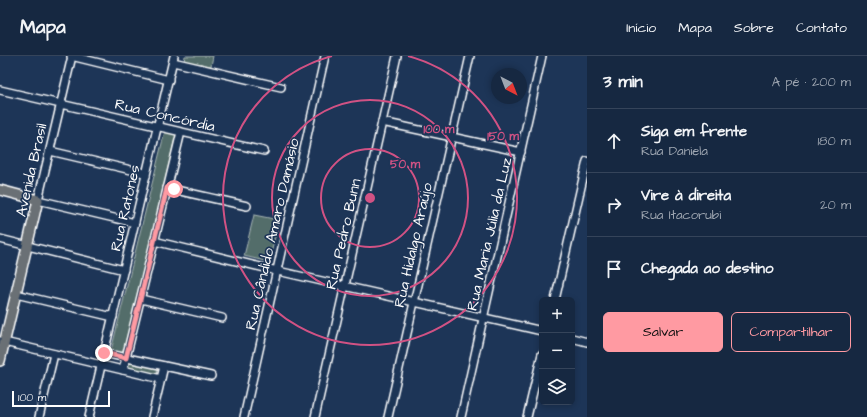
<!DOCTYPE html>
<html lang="pt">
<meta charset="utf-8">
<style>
body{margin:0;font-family:"Architects Daughter",sans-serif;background:#1f3048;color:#f1f3f6}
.controls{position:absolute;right:12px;bottom:12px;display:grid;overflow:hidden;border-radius:6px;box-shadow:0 2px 6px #0003}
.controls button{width:36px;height:36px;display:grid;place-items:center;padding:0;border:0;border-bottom:1px solid #35445a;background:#162841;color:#f1f3f6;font:20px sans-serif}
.compass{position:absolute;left:491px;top:12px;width:36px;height:36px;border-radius:50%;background:#162841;box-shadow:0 2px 6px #0003;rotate:138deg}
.scale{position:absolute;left:12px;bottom:10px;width:98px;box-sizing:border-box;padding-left:4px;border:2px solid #fff;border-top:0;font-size:11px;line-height:14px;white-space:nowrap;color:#fff;-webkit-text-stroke:3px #1d3557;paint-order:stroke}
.stop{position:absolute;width:12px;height:12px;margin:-9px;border:3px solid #ff9aa2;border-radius:50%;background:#fff}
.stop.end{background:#ff9aa2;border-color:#fff;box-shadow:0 1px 4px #0008}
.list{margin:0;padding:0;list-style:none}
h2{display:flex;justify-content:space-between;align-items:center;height:52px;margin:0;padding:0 16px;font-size:17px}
h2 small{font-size:13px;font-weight:400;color:#9ea6b1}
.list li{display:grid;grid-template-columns:26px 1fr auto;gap:12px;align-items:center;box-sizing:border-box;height:64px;padding:0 16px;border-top:1px solid #35445a}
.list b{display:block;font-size:15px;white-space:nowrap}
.list p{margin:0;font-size:13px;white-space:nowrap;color:#9ea6b1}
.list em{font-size:13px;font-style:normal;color:#9ea6b1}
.actions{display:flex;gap:8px;padding:12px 16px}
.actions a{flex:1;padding:9px 0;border:1px solid #ff9aa2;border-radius:6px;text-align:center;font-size:14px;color:#ff9aa2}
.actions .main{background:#ff9aa2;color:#111}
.icon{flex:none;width:22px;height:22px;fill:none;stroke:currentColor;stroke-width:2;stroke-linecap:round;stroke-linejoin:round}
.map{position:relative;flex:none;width:587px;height:361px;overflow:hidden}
header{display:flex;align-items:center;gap:24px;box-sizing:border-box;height:56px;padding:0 20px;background:#162841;border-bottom:1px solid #35445a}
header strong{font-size:19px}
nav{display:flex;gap:22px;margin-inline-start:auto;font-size:14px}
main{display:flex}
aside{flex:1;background:#162841}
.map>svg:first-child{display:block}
.green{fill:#536d6a;stroke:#a9b6b4}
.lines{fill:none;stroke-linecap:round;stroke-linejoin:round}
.minor-casing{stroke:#fff;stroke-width:10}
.major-casing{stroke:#fff;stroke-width:12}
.minor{stroke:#1d3557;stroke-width:7}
.major{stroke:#6a7074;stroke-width:9}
.route{stroke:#ff9aa2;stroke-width:5}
.ring{fill:none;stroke:#d15284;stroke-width:2}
.labels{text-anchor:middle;stroke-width:3.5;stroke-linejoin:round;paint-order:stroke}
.street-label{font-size:15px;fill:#fff;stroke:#1d3557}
.centre{fill:#d15284;stroke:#1d3557;stroke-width:2}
.ring-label{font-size:12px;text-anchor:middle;font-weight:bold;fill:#d15284;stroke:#1d3557;stroke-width:3.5;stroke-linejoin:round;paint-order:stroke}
</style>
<header>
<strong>Mapa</strong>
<nav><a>Início</a><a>Mapa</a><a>Sobre</a><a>Contato</a></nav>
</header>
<main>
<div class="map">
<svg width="587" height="361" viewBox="0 0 587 361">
<rect width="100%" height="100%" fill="#1d3557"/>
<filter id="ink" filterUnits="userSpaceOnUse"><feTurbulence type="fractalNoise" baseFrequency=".025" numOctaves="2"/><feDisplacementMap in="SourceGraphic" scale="8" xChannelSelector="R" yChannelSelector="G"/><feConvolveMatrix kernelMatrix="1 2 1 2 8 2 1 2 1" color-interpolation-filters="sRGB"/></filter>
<g filter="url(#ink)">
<g class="green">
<polygon points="185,0 213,0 211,10 184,5"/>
<polygon points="165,75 176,78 124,298 111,295"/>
<polygon points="254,159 279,164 269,206 244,200"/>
<polygon points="128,304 158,311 156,321 125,313"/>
</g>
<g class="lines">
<g class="minor-casing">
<g id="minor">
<polyline points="71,0 169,24"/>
<polyline points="72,0 38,144 135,167"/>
<polyline points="173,6 281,31"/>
<polyline points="0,34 264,95"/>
<polyline points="382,66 521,96"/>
<polyline points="50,95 144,117 146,120"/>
<polyline points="167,132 247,150"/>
<polyline points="0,183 124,214"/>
<polyline points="154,185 269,213 542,275"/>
<polyline points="16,238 113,261"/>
<polyline points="141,243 222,262"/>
<polyline points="555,244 587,105"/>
<polyline points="572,282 587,286"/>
<polyline points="0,285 161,323"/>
<polyline points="104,297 211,320"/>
<polyline points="123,314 181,76"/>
<polyline points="39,361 54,298"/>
<polyline points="89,361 174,0"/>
<polyline points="152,361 164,310"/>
<polyline points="244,361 325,0"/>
<polyline points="315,361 397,0"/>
<polyline points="388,361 470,0"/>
<polyline points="461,361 542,0"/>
<polyline points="527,361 542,298"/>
</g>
</g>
<g class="major-casing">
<polyline id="major" points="0,134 38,144 0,305"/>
</g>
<use href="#minor" class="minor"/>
<use href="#major" class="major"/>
</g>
</g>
<g class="lines" filter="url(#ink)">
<polyline class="route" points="104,297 126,302 167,132 174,133"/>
</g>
<g class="ring">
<circle cx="370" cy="142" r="49"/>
<circle cx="370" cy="142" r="98"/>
<path d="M408 0A147 147 0 1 1 332 0"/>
</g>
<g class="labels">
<g class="street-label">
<text transform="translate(165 59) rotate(13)" y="5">Rua Concórdia</text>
<text transform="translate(31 114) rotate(-77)" y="5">Avenida Brasil</text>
<text transform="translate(125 152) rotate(-77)" y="5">Rua Ratones</text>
<text transform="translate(272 178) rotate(-77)" y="5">Rua Cândido Amaro Damásio</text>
<text transform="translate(343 178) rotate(-77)" y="5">Rua Pedro Bunn</text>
<text transform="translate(489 178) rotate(-77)" y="5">Rua Maria Júlia da Luz</text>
<text transform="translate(413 189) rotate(-77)" y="5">Rua Hidalgo Araújo</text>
</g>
</g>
<circle cx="370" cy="142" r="6" class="centre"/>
<g class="ring-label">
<text x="439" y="77">100 m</text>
<text x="503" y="84">150 m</text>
<text x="405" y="112">50 m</text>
</g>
</svg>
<div class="controls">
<button>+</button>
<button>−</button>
<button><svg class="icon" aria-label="layers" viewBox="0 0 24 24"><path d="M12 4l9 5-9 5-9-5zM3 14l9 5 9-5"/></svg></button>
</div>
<svg class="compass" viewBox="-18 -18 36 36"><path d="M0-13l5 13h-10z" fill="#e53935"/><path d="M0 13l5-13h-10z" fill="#9ea6b1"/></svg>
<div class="scale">100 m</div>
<div class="stop" style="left:174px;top:133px"></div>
<div class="stop end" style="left:104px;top:297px"></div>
</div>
<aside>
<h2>3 min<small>A pé · 200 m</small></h2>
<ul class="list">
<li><svg class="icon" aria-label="ahead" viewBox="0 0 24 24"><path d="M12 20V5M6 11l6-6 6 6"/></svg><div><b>Siga em frente</b><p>Rua Daniela</p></div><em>180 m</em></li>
<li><svg class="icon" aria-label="right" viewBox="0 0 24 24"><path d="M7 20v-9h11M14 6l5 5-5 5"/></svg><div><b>Vire à direita</b><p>Rua Itacorubi</p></div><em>20 m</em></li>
<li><svg class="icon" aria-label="arrive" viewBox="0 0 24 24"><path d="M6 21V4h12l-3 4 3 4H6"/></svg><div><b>Chegada ao destino</b></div></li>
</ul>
<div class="actions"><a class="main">Salvar</a><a>Compartilhar</a></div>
</aside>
</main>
